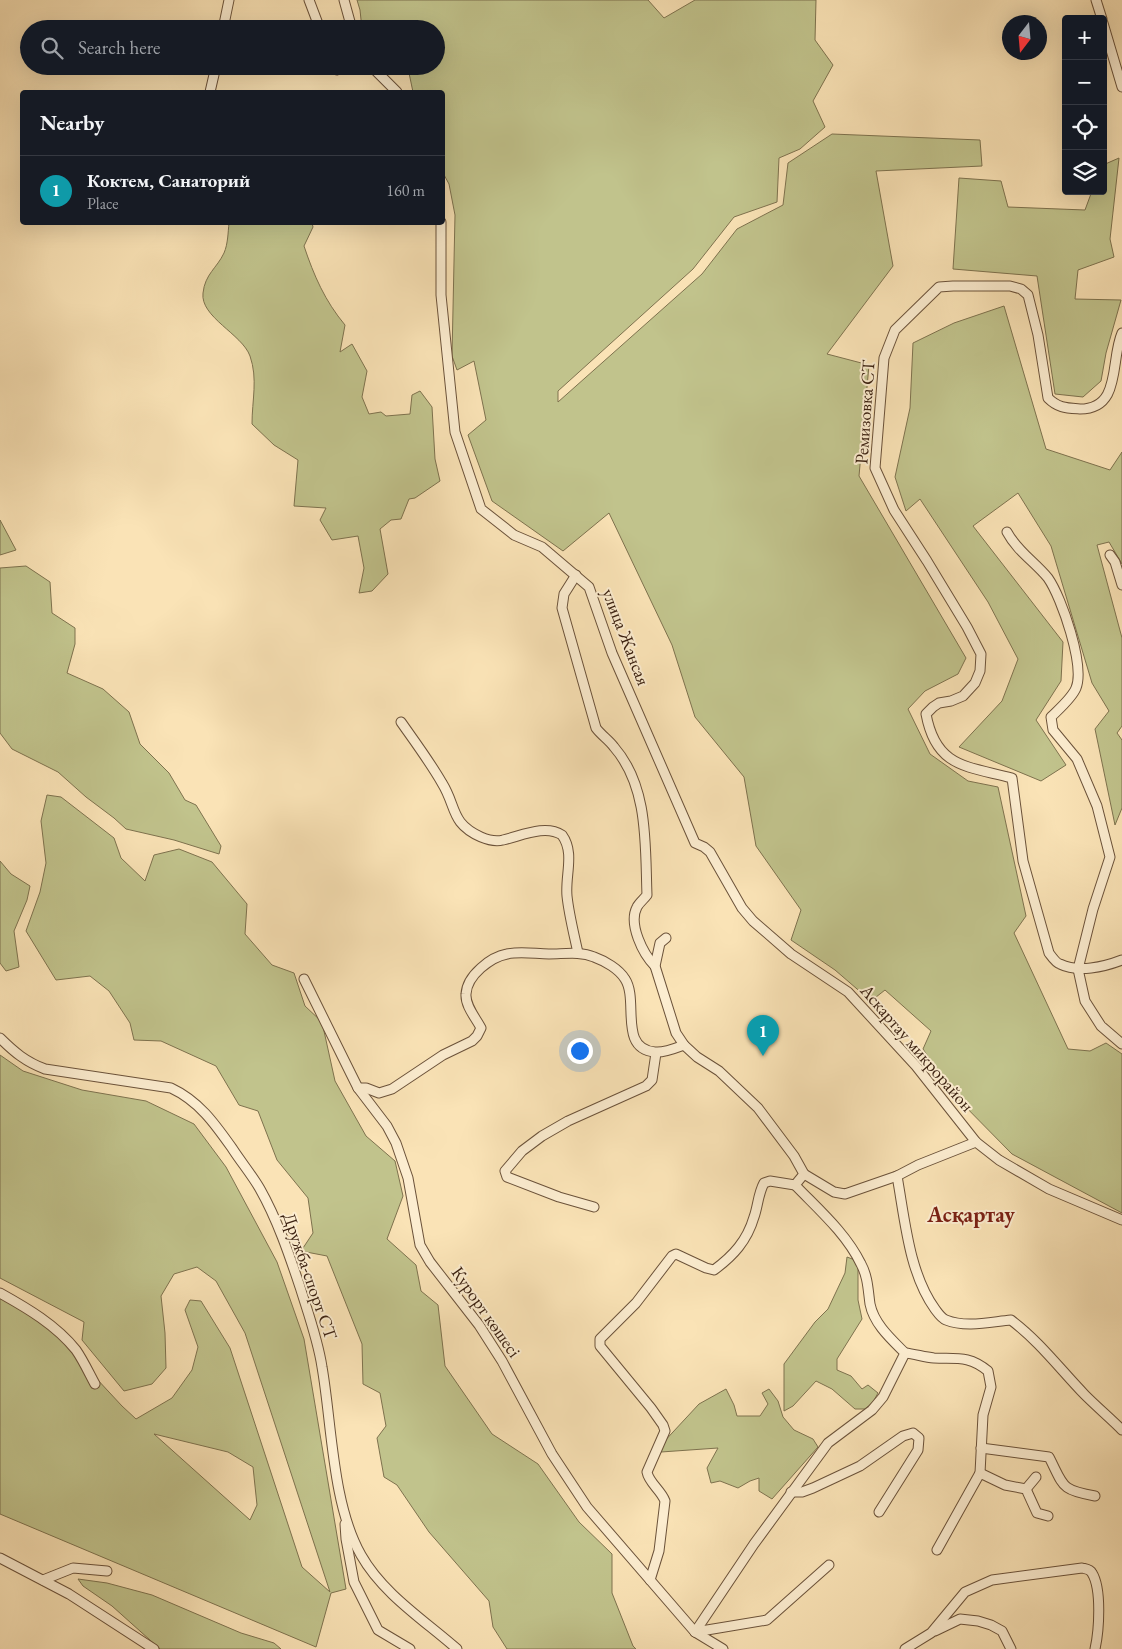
<!DOCTYPE html>
<meta charset="utf-8">
<style>
body{margin:0;font-family:"EB Garamond",serif;background:#20242c;color:#f1f3f6}
.controls{position:absolute;right:15px;top:15px;display:grid;overflow:hidden;border-radius:5px;box-shadow:0 5px 20px #0002}
.controls button{width:45px;height:45px;display:grid;place-items:center;padding:0;border:0;border-bottom:1px solid #363941;background:#171b24;color:#f1f3f6;font:25px sans-serif}
.compass{position:absolute;left:1002px;top:15px;width:45px;height:45px;border-radius:50%;background:#171b24;box-shadow:0 5px 20px #0002;rotate:196deg}
.you{position:absolute;left:579px;top:1050px;width:18px;height:18px;margin:-12px;border:4px solid #fff;border-radius:50%;background:#1a73e8;box-shadow:0 0 0 8px #1a73e833}
.badge{display:grid;place-items:center;width:32px;height:32px;border-radius:50%;background:#c59692;color:#fff;font-size:16px;font-weight:700}
.pin{position:absolute;translate:-50% -41px;filter:drop-shadow(0 1px 2px #0008)}
.pin::after{content:'';position:absolute;top:26px;width:18px;height:15px;background:inherit;clip-path:polygon(0 0,100% 0,50% 100%)}
.list{margin:0;padding:0;list-style:none}
h2{display:flex;justify-content:space-between;align-items:center;height:65px;margin:0;padding:0 20px;font-size:21px}
h2 small{font-size:16px;font-weight:400;color:#9ea1a6}
.list li{display:grid;grid-template-columns:32px 1fr auto;gap:15px;align-items:center;box-sizing:border-box;height:70px;padding:0 20px;border-top:1px solid #363941}
.list b{display:block;font-size:19px;white-space:nowrap}
.list p{margin:0;font-size:16px;white-space:nowrap;color:#9ea1a6}
.list em{font-size:16px;font-style:normal;color:#9ea1a6}
.icon{flex:none;width:28px;height:28px;fill:none;stroke:currentColor;stroke-width:2;stroke-linecap:round;stroke-linejoin:round}
.map{position:relative;flex:none;width:1122px;height:1649px;overflow:hidden}
.search{position:absolute;background:#171b24;box-shadow:0 5px 20px #0002;left:20px;top:20px;width:425px;height:55px;display:flex;align-items:center;gap:12px;box-sizing:border-box;padding:0 18px;border-radius:28px;color:#9ea1a6;font-size:19px}
.panel{position:absolute;background:#171b24;box-shadow:0 5px 20px #0002;left:20px;top:90px;width:425px;height:135px;border-radius:5px}
.map>svg:first-child{display:block}
.green{fill:#c1c38c;stroke:#7e724e;fill-rule:evenodd}
.lines{fill:none;stroke-linecap:round;stroke-linejoin:round}
.street-casing{stroke:#6b523a;stroke-width:11}
.street{stroke:#fcedd0;stroke-width:9}
.labels{text-anchor:middle;stroke-width:4;stroke-linejoin:round;paint-order:stroke}
.street-label{font-size:18px;fill:#3b2111;stroke:#fcedd0}
.district-label{font-size:22px;font-weight:bold;fill:#7a1f14;stroke:#fcedd0}
</style>
<div class="map">
<svg width="1122" height="1649" viewBox="0 0 1122 1649">
<rect width="100%" height="100%" fill="#fae3b6"/>
<filter id="stains"><feTurbulence type="fractalNoise" baseFrequency=".004" numOctaves="4"/><feColorMatrix values="0 0 0 0 .2 0 0 0 0 .09 0 0 0 0 .02 0 0 0 .5 -.17"/></filter>
<radialGradient id="worn" r=".72"><stop offset=".6" stop-color="#630" stop-opacity="0"/><stop offset="1" stop-color="#630" stop-opacity=".3"/></radialGradient>
<g class="green">
<polygon points="357,0 648,0 664,18 695,0 816,0 815,40 833,65 813,101 825,127 800,149 779,158 777,202 734,217 693,269 558,391 558,402 702,274 737,229 783,205 788,163 832,134 980,140 982,166 876,171 893,266 827,354 869,365 859,476 966,658 958,674 925,691 908,709 930,754 968,781 998,787 1026,916 1014,933 1068,1049 1090,1051 1106,1043 1122,1054 1122,1213 1012,1154 951,1092 923,1049 931,1031 885,990 871,1001 835,970 791,940 801,910 756,846 744,777 695,717 672,645 609,513 563,551 492,501 468,435 486,420 474,361 457,370 452,356 455,215 449,184 443,173 442,92 413,92 409,73 395,66 436,66 436,29 362,29 360,10"/>
<polygon points="1119,158 1110,239 1114,257 1078,270 1075,299 1121,300 1106,353 1101,381 1083,397 1055,394 1037,276 953,269 959,178 1001,181 1008,207 1085,210 1092,191 1103,191 1103,165"/>
<path d="M229 223H312L313 227 304 246C314 276 325 301 345 325L340 352 352 344 367 371 362 397 369 414 381 412 386 416 410 414 412 395 420 391 432 407 435 459 440 481 415 498 409 499 401 519 391 520 380 529 388 574 372 591 359 593 364 568 358 536 332 540 320 520 326 508 294 506 298 460 274 445 252 424C252 400 258 379 250 356 242 334 200 317 203 293 205 274 217 268 224 253 228 244 228 232 229 223Z"/>
<polygon points="1004,306 1046,449 1110,470 1122,452 1122,564 1109,542 1097,545 1122,638 1122,726 1117,733 1122,740 1122,808 1115,825 1095,729 1109,711 1092,683 1051,546 1018,493 973,526 1063,642 1061,681 1036,720 1066,765 1041,781 959,747 1002,701 1018,659 988,602 920,499 906,511 895,477 910,408 913,343 954,323"/>
<polygon points="0,520 16,550 0,555"/>
<polygon points="26,566 50,582 52,613 75,628 75,644 67,673 103,689 129,712 140,744 169,773 185,800 196,805 221,846 219,854 174,840 126,829 114,818 86,797 58,772 12,749 0,733 0,568"/>
<polygon points="47,795 61,797 114,838 121,858 145,881 154,855 179,849 212,862 247,904 245,934 272,965 294,973 305,1006 322,1022 335,1081 366,1136 395,1161 403,1196 387,1239 416,1265 421,1291 438,1305 445,1366 492,1434 538,1464 579,1522 612,1554 612,1593 633,1646 636,1649 507,1649 493,1627 489,1601 429,1532 397,1485 384,1477 377,1438 386,1426 380,1393 363,1384 362,1344 327,1256 301,1251 313,1233 308,1198 277,1160 258,1111 239,1105 216,1066 161,1041 134,1040 130,1023 109,991 90,976 56,980 26,931 40,892 46,863 41,821"/>
<polygon points="0,861 11,874 30,886 27,900 14,931 19,967 6,971 0,963"/>
<path d="M0 1055 23 1071 82 1090 146 1101 194 1124 226 1167 277 1262 304 1339 346 1589 331 1593 316 1647 0 1514V1298L43 1321 122 1406 136 1419 172 1398 192 1370 198 1347 185 1310 190 1300 201 1301 230 1348 302 1567 330 1592 245 1333 216 1281 197 1267 174 1274 161 1296 165 1333 166 1368 152 1384 124 1391 82 1340 84 1322 0 1278ZM154 1434 228 1452 253 1467 257 1505 250 1520Z"/>
<polygon points="847,1257 855,1260 858,1269 858,1300 862,1319 837,1359 837,1370 851,1376 862,1389 868,1385 878,1393 873,1402 865,1409 855,1409 832,1389 816,1381 793,1406 784,1411 784,1364 815,1322 828,1309 845,1273"/>
<polygon points="726,1389 734,1405 737,1416 760,1416 768,1404 762,1393 769,1389 778,1401 783,1417 794,1430 813,1439 818,1447 772,1499 759,1491 759,1478 750,1481 738,1488 720,1481 711,1483 707,1468 718,1448 661,1452 660,1446 699,1404"/>
<polygon points="78,1579 107,1583 152,1595 241,1633 274,1643 281,1649 160,1649 112,1606 83,1586"/>
</g>
<g class="lines">
<g class="street-casing">
<g id="street">
<polyline points="309,0 320,29"/>
<polyline points="344,0 352,29"/>
<polyline points="1096,0 1102,19"/>
<polyline points="1103,23 1122,87"/>
<polyline points="223,29 229,0"/>
<polyline points="336,66 337,70"/>
<polyline points="371,66 397,92"/>
<polyline points="210,92 216,66"/>
<polyline points="441,222 441,295 455,432 481,509 514,535 542,547 589,587 612,653 695,843 704,847 710,852 742,908 753,921 791,954 848,992 916,1066 976,1142 999,1160 1049,1189 1122,1220"/>
<path d="M1122 333C1110 360 1122 409 1080 409 1066 408 1058 408 1048 398L1038 335 1028 295 1021 289 1010 286H953L939 287 895 330 884 358 875 468 894 510 927 561 967 627 981 654 980 671 975 683 963 696 951 701 939 703 933 707 926 714C936 768 967 766 1012 778L1023 861 1049 953C1052 957 1056 963 1060 964 1078 973 1104 967 1122 960"/>
<path d="M1007 532C1017 551 1035 562 1048 578 1062 598 1085 666 1076 688 1072 698 1059 709 1051 717L1053 730 1077 759 1097 806 1110 857 1093 909 1078 969 1085 1001 1101 1026 1122 1044"/>
<polyline points="1110,555 1115,562 1122,585"/>
<path d="M576 575 564 594 562 608 596 728C601 735 609 740 614 747 649 787 645 846 647 895 644 899 639 903 637 907 628 924 643 954 655 966"/>
<path d="M401 722C415 742 430 762 442 783 457 807 450 823 481 837 488 840 495 842 503 840 521 836 545 824 562 835 575 853 565 875 567 896 569 915 574 934 578 953"/>
<path d="M666 938 660 943 655 966 676 1033 684 1045 697 1057 719 1071 758 1108 794 1156 804 1174 795 1185C818 1209 846 1233 861 1264 868 1277 868 1290 870 1304 874 1324 891 1339 905 1353L883 1397 872 1410 828 1443 754 1544 695 1632"/>
<polyline points="304,979 351,1074 358,1088 387,1126 396,1143 408,1178 420,1245 430,1262 479,1325 502,1361 552,1454 587,1507 695,1632 723,1649"/>
<path d="M0 1038C14 1052 26 1062 45 1069L171 1088C199 1101 215 1124 232 1148 241 1162 252 1175 260 1189 277 1219 289 1254 300 1287 308 1313 318 1340 322 1367 332 1424 332 1504 361 1555 383 1594 424 1620 457 1649"/>
<path d="M358 1088H366L379 1093 392 1089 443 1055 472 1041 477 1036 481 1028C476 1018 465 1006 466 994 467 975 491 957 507 954 521 951 536 954 549 954 564 954 580 951 594 957 605 961 619 969 625 979 639 1000 618 1049 655 1052 664 1053 676 1048 684 1045"/>
<polyline points="804,1174 834,1192 845,1194 897,1176 918,1165 976,1142"/>
<path d="M897 1176C905 1220 909 1273 935 1309 938 1313 941 1318 946 1320 966 1328 990 1322 1011 1320 1039 1341 1060 1369 1085 1395 1097 1407 1110 1418 1122 1430"/>
<polyline points="594,1207 559,1197 507,1177 505,1171 522,1151 542,1136 568,1121 646,1086 652,1080 656,1053"/>
<path d="M0 1293C27 1308 56 1325 76 1350 83 1360 89 1373 95 1384"/>
<path d="M905 1353C915 1354 924 1357 934 1358 956 1359 969 1355 988 1371L991 1387 983 1415 980 1473 937 1550"/>
<path d="M981 1448 1049 1457C1064 1486 1060 1490 1095 1496"/>
<polyline points="980,1473 1005,1485 1026,1489 1037,1513 1048,1516"/>
<polyline points="1026,1489 1036,1477"/>
<polyline points="791,1492 802,1492 813,1488 860,1466 903,1436 913,1433 919,1438 918,1450 879,1512"/>
<polyline points="345,1524 346,1539 354,1582 378,1630 410,1649"/>
<polyline points="0,1558 69,1594 154,1649"/>
<polyline points="43,1580 73,1568 107,1571"/>
<path d="M650 1580 659 1551 665 1501C661 1490 649 1483 647 1472L665 1431 663 1425 651 1408 600 1346V1339L636 1303 672 1256 676 1254 706 1268 714 1270C733 1256 747 1241 754 1217 758 1206 758 1194 764 1183L770 1181 795 1185"/>
<polyline points="935,1631 960,1619 978,1621 991,1625 1002,1631 1011,1649"/>
<polyline points="695,1632 767,1620 829,1565"/>
<path d="M905 1649 931 1633 965 1592 992 1580 1082 1568C1086 1569 1090 1569 1092 1573 1102 1589 1099 1631 1095 1649"/>
</g>
</g>
<use href="#street" class="street"/>
</g>
<g class="labels">
<g class="street-label">
<text transform="translate(865 412) rotate(-86)" y="6">Ремизовка СТ</text>
<text transform="translate(626 637) rotate(69)" y="6">улица Жансая</text>
<text transform="translate(917 1048) rotate(49)" y="6">Аскартау микрорайон</text>
<text transform="translate(310 1276) rotate(71)" y="6">Дружба-спорт СТ</text>
<text transform="translate(486 1312) rotate(55)" y="6">Курорт көшесі</text>
</g>
<g class="district-label">
<text x="971" y="1222">Асқартау</text>
</g>
</g>
<rect width="100%" height="100%" filter="url(#stains)"/>
<rect width="100%" height="100%" fill="url(#worn)"/>
</svg>
<div class="controls">
<button>+</button>
<button>−</button>
<button><svg class="icon" aria-label="locate" viewBox="0 0 24 24"><circle cx="12" cy="12" r="6"/><path d="M12 2v4M12 18v4M2 12h4M18 12h4"/></svg></button>
<button><svg class="icon" aria-label="layers" viewBox="0 0 24 24"><path d="M12 4l9 5-9 5-9-5zM3 14l9 5 9-5"/></svg></button>
</div>
<svg class="compass" viewBox="-18 -18 36 36"><path d="M0-13l5 13h-10z" fill="#e53935"/><path d="M0 13l5-13h-10z" fill="#9ea1a6"/></svg>
<div class="you"></div>
<div class="pin badge" style="left:763px;top:1056px;background:#0f9aa8">1</div>
<div class="search"><svg class="icon" aria-label="search" viewBox="0 0 24 24"><circle cx="10" cy="10" r="6"/><path d="M15 15l6 6"/></svg>Search here</div>
<section class="panel">
<h2>Nearby<small></small></h2>
<ul class="list">
<li><span class="badge" style="background:#0f9aa8">1</span><div><b>Коктем, Санаторий</b><p>Place</p></div><em>160 m</em></li>
</ul>
</section>
</div>
